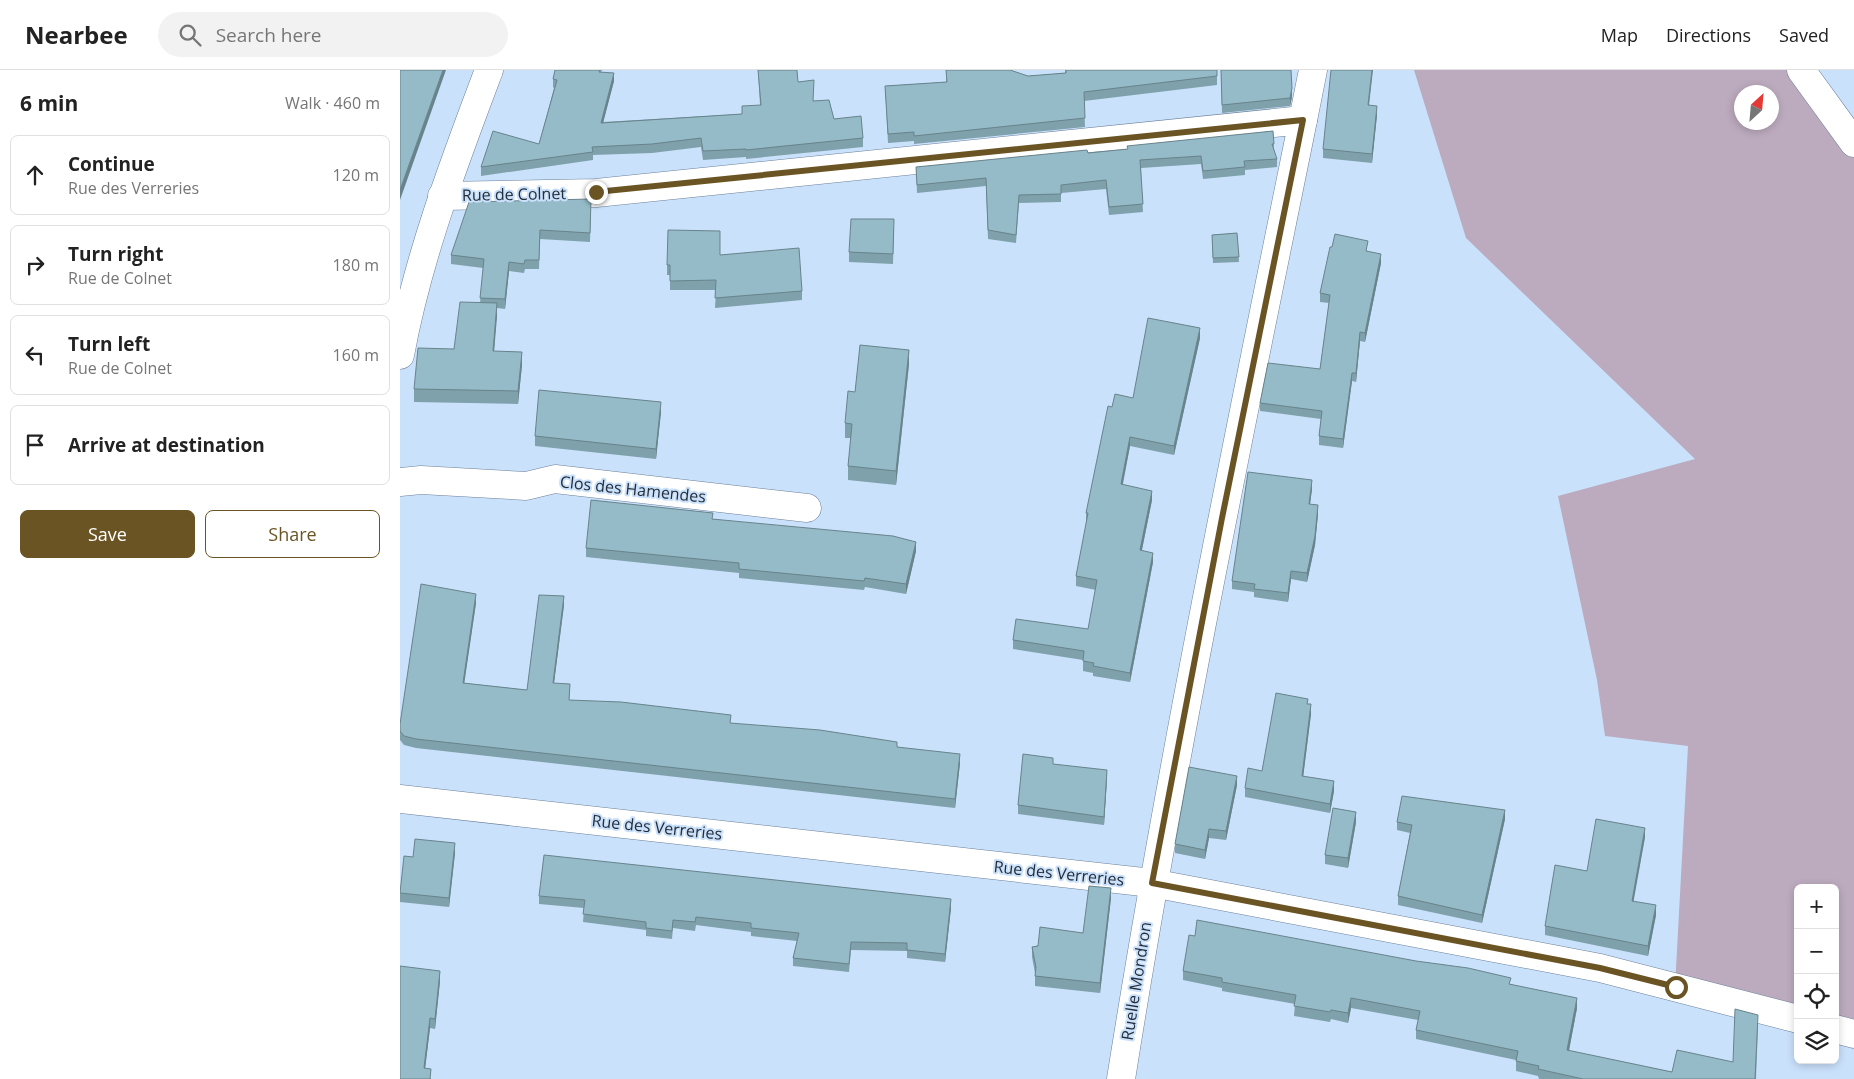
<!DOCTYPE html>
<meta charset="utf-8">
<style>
body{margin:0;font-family:"Open Sans",sans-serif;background:#f2f2f2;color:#222}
.controls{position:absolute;right:15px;bottom:15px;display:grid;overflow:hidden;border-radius:8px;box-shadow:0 2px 8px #0003}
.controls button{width:45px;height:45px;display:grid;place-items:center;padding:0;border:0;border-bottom:1px solid #e0e0e0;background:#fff;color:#222;font:25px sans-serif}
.compass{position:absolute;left:1334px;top:15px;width:45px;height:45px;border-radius:50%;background:#fff;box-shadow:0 2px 8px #0003;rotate:26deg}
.stop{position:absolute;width:15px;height:15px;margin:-11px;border:4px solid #6b5424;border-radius:50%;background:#fff}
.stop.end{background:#6b5424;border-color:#fff;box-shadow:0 1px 5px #0008}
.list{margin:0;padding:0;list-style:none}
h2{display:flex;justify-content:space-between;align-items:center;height:65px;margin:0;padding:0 20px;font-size:21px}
h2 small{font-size:16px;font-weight:400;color:#767676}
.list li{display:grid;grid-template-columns:32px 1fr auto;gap:15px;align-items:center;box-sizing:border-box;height:80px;margin:0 10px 10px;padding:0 10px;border:1px solid #e0e0e0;border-radius:8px}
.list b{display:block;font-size:19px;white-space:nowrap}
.list p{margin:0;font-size:16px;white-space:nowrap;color:#767676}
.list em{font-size:16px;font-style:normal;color:#767676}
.actions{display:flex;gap:10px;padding:15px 20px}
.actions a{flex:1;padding:11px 0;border:1px solid #6b5424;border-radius:8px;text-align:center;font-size:18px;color:#6b5424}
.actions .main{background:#6b5424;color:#fff}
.icon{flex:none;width:28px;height:28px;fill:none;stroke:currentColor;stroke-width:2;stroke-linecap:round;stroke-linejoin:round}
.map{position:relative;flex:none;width:1454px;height:1009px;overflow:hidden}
header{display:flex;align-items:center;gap:30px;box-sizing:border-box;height:70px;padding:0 25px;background:#fff;border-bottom:1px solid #e0e0e0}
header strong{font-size:24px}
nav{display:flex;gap:28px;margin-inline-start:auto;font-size:18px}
.search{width:350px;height:45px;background:#f2f2f2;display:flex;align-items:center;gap:12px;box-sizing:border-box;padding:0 18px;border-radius:28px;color:#767676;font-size:19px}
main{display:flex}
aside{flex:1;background:#fff}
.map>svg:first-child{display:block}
.green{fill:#bcabbe;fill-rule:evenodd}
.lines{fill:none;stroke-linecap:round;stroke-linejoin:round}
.minor-casing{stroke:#6c8099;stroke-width:29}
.major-casing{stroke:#6c8099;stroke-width:29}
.minor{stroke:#fff;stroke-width:28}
.major{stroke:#fff;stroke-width:28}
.wall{fill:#7fa1ab}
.shaded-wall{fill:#68838b}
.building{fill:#94bbc7;stroke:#68838b}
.route{stroke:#6b5424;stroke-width:6}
.labels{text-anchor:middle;stroke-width:4;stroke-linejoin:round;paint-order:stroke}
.street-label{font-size:16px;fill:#252d37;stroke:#cae1fc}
</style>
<header>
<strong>Nearbee</strong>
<div class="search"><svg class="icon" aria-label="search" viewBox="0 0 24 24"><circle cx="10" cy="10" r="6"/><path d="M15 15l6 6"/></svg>Search here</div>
<nav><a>Map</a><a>Directions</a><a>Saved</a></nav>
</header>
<main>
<aside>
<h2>6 min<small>Walk · 460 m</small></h2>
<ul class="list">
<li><svg class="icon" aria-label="ahead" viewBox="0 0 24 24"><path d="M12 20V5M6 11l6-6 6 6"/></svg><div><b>Continue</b><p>Rue des Verreries</p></div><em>120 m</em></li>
<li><svg class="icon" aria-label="right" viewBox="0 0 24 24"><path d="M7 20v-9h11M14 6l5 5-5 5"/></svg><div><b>Turn right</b><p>Rue de Colnet</p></div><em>180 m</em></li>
<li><svg class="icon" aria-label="left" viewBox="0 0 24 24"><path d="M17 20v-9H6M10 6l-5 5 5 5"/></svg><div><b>Turn left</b><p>Rue de Colnet</p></div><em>160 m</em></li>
<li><svg class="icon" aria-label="arrive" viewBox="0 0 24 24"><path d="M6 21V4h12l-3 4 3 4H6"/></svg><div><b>Arrive at destination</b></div></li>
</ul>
<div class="actions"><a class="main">Save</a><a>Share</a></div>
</aside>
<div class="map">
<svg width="1454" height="1009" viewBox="0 0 1454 1009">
<rect width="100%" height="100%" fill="#cae1fc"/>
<path class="green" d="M1014 0H1401L1454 74V956L1435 952V818H1398V944L1275 917 1288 676 1205 666 1197 610 1158 426 1295 389 1066 168ZM1342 22H1372V52H1342Z"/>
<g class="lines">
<g class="minor-casing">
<g id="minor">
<polyline points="1401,0 1454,73"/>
<polyline points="903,50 913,0"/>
<path d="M42 126 196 123 903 50C838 369 772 688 721 1009"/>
<polyline points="0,412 21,410 126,416 155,409 407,438"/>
<polyline points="0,729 752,813 1200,898 1398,949"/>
<polyline points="1435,959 1454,964"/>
</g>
</g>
<g class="major-casing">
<path id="major" d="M0 285C18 187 54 93 89 0"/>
</g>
<use href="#minor" class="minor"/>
<use href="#major" class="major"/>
</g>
<g class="wall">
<polygon points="155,0 202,0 201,2 214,11 203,52 342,44 360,35 358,0 398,12 414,31 434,49 463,68 463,77 346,89 346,87 303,90 301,77 252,83 193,85 193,90 81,106 81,97 139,74 154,18 153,17 153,9"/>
<polygon points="546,0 628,6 665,3 665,0 817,0 817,15 684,31 685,57 514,74 514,71 488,73 485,16 546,12"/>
<polygon points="821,0 892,27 890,36 822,43"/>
<polygon points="969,35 977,45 972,93 923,88 923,79"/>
<polygon points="873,61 874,80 877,89 877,97 845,100 845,105 803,109 801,94 741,98 743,142 709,145 706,119 661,123 661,132 619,133 616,173 588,169 586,116 517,123 516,97 727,79"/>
<polygon points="191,139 190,172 140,169 139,199 125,199 124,203 109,201 105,239 97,238 94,281 122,295 118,334 14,332 14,319 54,279 80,233 83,198 51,194 51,185"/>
<polygon points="494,159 493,194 449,192 449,182"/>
<polygon points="837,163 839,192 813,193 812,165"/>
<polygon points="932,177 968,181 981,193 965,272 960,271 956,312 952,311 943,378 919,375 919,366 921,349 860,341 860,333 920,299 929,233 920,232 920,223"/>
<polygon points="320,185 402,221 402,230 315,238 316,220 270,220 270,205 267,205 267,195"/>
<polygon points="800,268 774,385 730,376 722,415 752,430 742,480 753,492 730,612 693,606 693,603 683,601 683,590 613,579 613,570 688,559 696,520 676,516 676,506 687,452 686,452 686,443 733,328"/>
<polygon points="509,294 496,415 448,410 448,396 451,368 445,368 445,353 455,322"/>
<polygon points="261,342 256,389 135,376 135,366"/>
<polygon points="912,419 910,434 918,444 915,475 907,512 891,509 888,532 854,527 854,522 832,519 832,511"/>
<polygon points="313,449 516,481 506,524 465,517 464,520 339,508 339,503 186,487 186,478"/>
<polygon points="76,533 64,613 127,620 164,535 154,613 170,623 169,630 497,677 560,693 555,738 16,678 4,675 0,670 0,654"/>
<polygon points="908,634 911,644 903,707 934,721 930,743 845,727 845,718 862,701"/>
<polygon points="653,694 707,708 704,755 618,744 618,735"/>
<polygon points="837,715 826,770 809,768 805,789 775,783 775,774"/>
<polygon points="1105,749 1082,853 998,835 998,826 1010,763 997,760 997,752"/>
<polygon points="956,752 948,798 925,794 925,785"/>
<polygon points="1245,767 1233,831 1256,845 1248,886 1145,865 1145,856 1187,801"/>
<polygon points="55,783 49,837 0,832 0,823 13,787"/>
<polygon points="139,826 551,838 545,892 507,888 507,881 451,880 449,902 393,896 393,888 397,871 351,866 351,862 296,855 295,861 273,858 272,869 246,866 246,860 183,852 184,838 139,834"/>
<polygon points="711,828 700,923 635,916 635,903 632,887 632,877 683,863"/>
<polygon points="783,901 1111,914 1177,938 1169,981 1272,1002 1333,992 1358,955 1356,1009 1139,1009 1138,1006 1116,1001 1116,990 1016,969 1016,960 1018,950 951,938 948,953 931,949 930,952 894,946 895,934 822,921 822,918 783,910"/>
<polygon points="40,911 35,959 30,958 25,998 31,1009 0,1009"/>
</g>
<g class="shaded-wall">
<polygon points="43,0 46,0 0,130 0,120"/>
<polygon points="972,0 973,0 968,44 968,35"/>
<polygon points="214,3 214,11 201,61 201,53"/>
<polygon points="892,18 892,27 890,36 890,28"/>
<polygon points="977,36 977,45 972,93 972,84"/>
<polygon points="981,184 981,193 965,272 965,263"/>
<polygon points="109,192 109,201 105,239 105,229"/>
<polygon points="97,233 97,247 93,294 93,281"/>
<polygon points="800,258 800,268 774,385 774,376"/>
<polygon points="960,262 960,271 956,312 956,303"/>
<polygon points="509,280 509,294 496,415 496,401"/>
<polygon points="122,282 122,295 118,334 118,321"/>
<polygon points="952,303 952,311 943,378 943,369"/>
<polygon points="261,332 261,342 256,389 256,379"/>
<polygon points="730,367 730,376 721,424 721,414"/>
<polygon points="912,410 912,419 909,442 909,434"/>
<polygon points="752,421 752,430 740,489 740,480"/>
<polygon points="918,435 918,444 915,475 907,512 907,503"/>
<polygon points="516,472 516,481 506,524 506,514"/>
<polygon points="753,483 753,492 730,612 730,603"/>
<polygon points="891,501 891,509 888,532 888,523"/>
<polygon points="76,524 76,533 63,622 63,613"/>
<polygon points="164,526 164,535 153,621 153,613"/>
<polygon points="911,634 911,644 902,716 902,706"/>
<polygon points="560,684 560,693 555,738 555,729"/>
<polygon points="707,700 707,708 704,755 704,747"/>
<polygon points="837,706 837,715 826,770 826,761"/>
<polygon points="934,711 934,721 930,743 930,734"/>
<polygon points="1105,740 1105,749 1082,853 1082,845"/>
<polygon points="956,742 956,752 948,798 948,788"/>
<polygon points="1245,758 1245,767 1232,840 1232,831"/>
<polygon points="809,759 809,768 805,789 805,780"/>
<polygon points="55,773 55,783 49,837 49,828"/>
<polygon points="711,818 711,828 700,923 700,913"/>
<polygon points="551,829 551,838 545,892 545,884"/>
<polygon points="1256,835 1256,845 1248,886 1248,876"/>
<polygon points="40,901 40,911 35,959 35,949"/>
<polygon points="951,928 951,938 948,953 948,943"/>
<polygon points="1177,928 1177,938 1167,990 1167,980"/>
<polygon points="30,948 30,958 24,1008 24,998"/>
</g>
<g class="building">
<polygon points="0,0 43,0 0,120"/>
<polygon points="155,0 200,0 199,2 214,3 201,53 342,44 342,36 361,35 358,0 397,0 398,12 414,10 413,31 429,30 434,49 461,46 463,68 346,80 346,79 303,81 301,68 252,74 192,77 193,82 81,97 93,61 139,74 157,10 153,9"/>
<polygon points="546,0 610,0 628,6 666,3 666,0 817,0 817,6 684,22 685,48 514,66 514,62 488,64 485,16 547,12"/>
<polygon points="821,0 891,0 892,18 890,28 822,35"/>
<polygon points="931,0 972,0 968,35 977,36 972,84 923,79"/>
<polygon points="873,61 874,74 872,74 877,89 844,91 845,97 803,101 801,86 740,90 743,134 709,137 706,110 661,115 661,124 619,125 616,165 588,160 586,108 517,115 516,97 687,80 688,83 728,79 727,76"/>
<polygon points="191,129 190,163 140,160 139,190 125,190 124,194 109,192 105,229 80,228 84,189 51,185 69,132"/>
<polygon points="451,149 494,149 493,184 449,182"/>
<polygon points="268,160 320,161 320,185 399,178 402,221 315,228 316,210 270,211 270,195 267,195"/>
<polygon points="837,163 839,187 813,188 812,165"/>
<polygon points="935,164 968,171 966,181 981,184 965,263 960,262 956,303 952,303 943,369 919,366 922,341 860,333 868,293 920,299 930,225 920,223 930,177 932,177"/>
<polygon points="60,232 97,233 93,281 122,282 118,321 14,319 18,278 54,279"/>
<polygon points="748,248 800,258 774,376 730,367 721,414 752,421 740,480 753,483 730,603 693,596 694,593 683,591 684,581 613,570 616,549 688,559 697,510 676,506 688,443 686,443 708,336 712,337 715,324 733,328"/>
<polygon points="460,275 509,280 496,401 448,396 452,354 445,353 448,321 455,322"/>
<polygon points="139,320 261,332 256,379 135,366"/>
<polygon points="848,402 912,410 909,434 918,435 915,466 907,503 891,501 888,523 854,519 855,514 832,511"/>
<polygon points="191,430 313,443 312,449 493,466 516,472 506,514 465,508 464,511 339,499 339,493 186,478"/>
<polygon points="21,514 76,524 63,613 127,620 139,525 164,526 153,613 170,614 169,630 221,632 331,645 330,653 420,660 497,672 497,677 560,684 555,729 16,669 4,666 0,661 0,654"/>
<polygon points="876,623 908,629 907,634 911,634 902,706 934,711 930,734 845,718 848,698 862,701"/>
<polygon points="623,684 653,688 653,694 707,700 704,747 618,735"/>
<polygon points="789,697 837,706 826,761 809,759 805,780 775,774"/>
<polygon points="1002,726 1105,740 1082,845 998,826 1012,755 997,752"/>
<polygon points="933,738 956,742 948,788 925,785"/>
<polygon points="1196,749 1245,758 1232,831 1256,835 1248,876 1145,856 1155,795 1187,801"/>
<polygon points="15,769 55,773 49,828 0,823 4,786 13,787"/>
<polygon points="144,785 551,829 545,884 507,880 507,873 451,872 449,894 393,888 399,863 351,858 351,853 296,847 295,852 273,850 272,861 246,858 246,852 183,844 185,830 139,826"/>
<polygon points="689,816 711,818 700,913 635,906 636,897 632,877 638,876 640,857 683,863"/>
<polygon points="797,850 1016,891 1068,898 1111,908 1109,914 1177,928 1167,980 1272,1002 1277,980 1333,992 1335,939 1358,945 1355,1009 1183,1009 1138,999 1139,996 1116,991 1118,981 1016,960 1020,941 951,928 948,943 931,940 930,942 894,936 896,925 822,912 822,908 783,901 789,865 795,866"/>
<polygon points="0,896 40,901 35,949 30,948 24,998 31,999 30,1009 0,1009"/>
</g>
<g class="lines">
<polyline class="route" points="196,122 903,50 822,448 752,813 1200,898 1276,917"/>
</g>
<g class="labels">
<g class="street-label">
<text transform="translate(114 124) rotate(-1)" y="6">Rue de Colnet</text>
<text transform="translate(233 419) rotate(6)" y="6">Clos des Hamendes</text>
<text transform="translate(257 757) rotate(6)" y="6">Rue des Verreries</text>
<text transform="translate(659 803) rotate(6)" y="6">Rue des Verreries</text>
<text transform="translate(736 911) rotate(-81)" y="6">Ruelle Mondron</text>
</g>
</g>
</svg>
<div class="controls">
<button>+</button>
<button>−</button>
<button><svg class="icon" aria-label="locate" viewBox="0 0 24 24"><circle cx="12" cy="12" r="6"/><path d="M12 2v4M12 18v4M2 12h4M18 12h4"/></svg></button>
<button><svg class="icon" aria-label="layers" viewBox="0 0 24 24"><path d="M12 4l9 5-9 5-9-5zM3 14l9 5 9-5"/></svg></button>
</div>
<svg class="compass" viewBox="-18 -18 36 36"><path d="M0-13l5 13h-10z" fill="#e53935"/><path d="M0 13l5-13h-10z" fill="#767676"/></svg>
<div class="stop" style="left:1276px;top:917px"></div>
<div class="stop end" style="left:196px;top:122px"></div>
</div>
</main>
